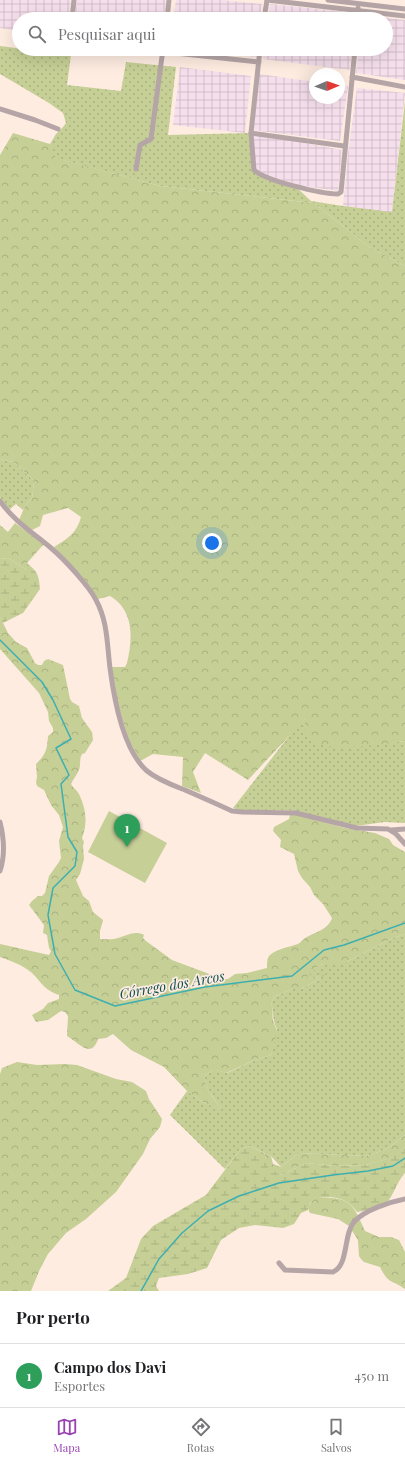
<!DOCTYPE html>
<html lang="pt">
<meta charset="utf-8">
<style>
body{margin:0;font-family:"Playfair Display",serif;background:#f2f2f2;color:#202124}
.compass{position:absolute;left:309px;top:68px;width:36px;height:36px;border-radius:50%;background:#fff;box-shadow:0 4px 16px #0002;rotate:88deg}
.you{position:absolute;left:212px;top:543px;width:14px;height:14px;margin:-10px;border:3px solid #fff;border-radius:50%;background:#1a73e8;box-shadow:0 0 0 6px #1a73e833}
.badge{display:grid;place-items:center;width:26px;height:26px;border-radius:50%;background:#9943b1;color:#fff;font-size:13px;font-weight:700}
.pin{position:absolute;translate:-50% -33px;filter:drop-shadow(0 1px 2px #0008)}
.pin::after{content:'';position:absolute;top:21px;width:14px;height:12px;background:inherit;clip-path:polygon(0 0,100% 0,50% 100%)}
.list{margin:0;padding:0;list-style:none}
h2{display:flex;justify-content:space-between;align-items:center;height:52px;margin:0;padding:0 16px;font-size:17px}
h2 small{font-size:13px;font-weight:400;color:#757577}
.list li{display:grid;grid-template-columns:26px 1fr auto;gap:12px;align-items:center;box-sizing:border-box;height:64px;padding:0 16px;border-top:1px solid #e0e0e0}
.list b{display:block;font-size:15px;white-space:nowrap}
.list p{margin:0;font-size:13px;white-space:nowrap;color:#757577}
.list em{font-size:13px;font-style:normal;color:#757577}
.icon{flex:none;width:22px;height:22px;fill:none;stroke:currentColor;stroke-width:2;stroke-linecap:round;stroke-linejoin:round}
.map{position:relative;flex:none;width:405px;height:1291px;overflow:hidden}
.search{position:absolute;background:#fff;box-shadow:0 4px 16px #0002;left:12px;right:12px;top:12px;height:44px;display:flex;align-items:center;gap:10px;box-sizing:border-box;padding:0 14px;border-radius:22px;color:#757577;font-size:15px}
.sheet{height:116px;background:#fff}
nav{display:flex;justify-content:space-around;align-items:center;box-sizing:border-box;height:56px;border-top:1px solid #e0e0e0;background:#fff;font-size:11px;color:#757577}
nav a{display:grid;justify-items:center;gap:2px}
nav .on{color:#9943b1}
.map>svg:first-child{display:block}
.industrial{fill:url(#industrial-grid)}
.grass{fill:url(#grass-dots)}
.forest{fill:url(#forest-crowns)}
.wetland{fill:url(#wetland-marsh)}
.pitch{fill:#c6cf96}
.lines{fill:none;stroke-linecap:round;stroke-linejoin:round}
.stream{stroke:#3dafb0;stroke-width:1.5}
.minor{stroke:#b5a5a6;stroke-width:5}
.labels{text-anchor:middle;stroke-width:3.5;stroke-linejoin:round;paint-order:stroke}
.water-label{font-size:14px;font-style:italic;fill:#115253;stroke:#feece1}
</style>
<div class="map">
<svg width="405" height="1291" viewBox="0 0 405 1291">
<defs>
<pattern id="industrial-grid" width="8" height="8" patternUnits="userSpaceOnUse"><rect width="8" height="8" fill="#f5dfec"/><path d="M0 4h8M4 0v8" fill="none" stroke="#d2bec9"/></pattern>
<pattern id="grass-dots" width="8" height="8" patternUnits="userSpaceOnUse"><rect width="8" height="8" fill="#c6cf96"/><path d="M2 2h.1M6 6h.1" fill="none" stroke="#aab180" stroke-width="1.8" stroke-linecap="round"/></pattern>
<pattern id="forest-crowns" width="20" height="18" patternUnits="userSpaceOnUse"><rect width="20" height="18" fill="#c6cf96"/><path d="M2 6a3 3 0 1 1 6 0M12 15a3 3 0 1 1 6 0" fill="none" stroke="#aab180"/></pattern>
<pattern id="wetland-marsh" width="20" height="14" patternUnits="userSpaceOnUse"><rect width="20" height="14" fill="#c6cf96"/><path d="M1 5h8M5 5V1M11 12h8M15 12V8" fill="none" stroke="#aab180"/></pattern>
</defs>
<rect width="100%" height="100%" fill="#feece1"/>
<g class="industrial">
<polygon points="0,0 71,0 69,19 19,19 19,31 0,28"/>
<polygon points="77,0 166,0 164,19 75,19"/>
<polygon points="176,0 222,0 262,4 260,19 173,19"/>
<polygon points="270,4 355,13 355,19 268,19"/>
<polygon points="362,15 405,20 405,80 356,73 359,49 386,49 386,19 361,19"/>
<polygon points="182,49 257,49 256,57"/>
<polygon points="264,49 352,49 350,70 263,59"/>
<polygon points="180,67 251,76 245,133 173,125"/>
<polygon points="259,74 315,82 315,98 339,98 339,85 348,86 340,141 253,130"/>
<polygon points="357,88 405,93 392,213 343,206 348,153"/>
<polygon points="251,133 342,150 338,191 298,185 264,175 254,168"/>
</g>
<g class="grass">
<polygon points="0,46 71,55 67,85 121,91 126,62 176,67 168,135 251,133 256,172 295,186 311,201 343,206 392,212 405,101 405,266 368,246 314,203 160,186 55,158 50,144 56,134 63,127 66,123 63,113 49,103 0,74"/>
<polygon points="0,459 14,462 34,481 32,498 25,506 23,510 16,504 9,510 0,497"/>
<polygon points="305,719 373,745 405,741 405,823 385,822 355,826 297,811 278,810 243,811 233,808 296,727"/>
<path d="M405 934V1135L387 1149 367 1156 299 1153 281 1167 271 1156 250 1146 240 1150 225 1169 170 1115 187 1091 203 1102 221 1110C216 1100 203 1087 205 1076L211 1071 216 1070 227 1073 255 1060 271 1055 277 1029C272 1020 274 1012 271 1003L275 996 293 989H301L321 978 319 975 315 979 306 977 317 967 325 963H344L393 938Z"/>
</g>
<g class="forest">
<path d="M13 133 50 144 56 158 160 186 314 203 368 246 405 266V741C386 744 323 754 310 739 304 733 305 727 305 719L248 780 205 753 193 772 201 793 182 786 183 757 153 754 140 761 129 740 117 703 112 667H125L127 663C133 638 134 610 110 596L98 599 54 547C67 539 77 533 81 517L68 508 43 515 40 526 32 530 19 520 25 506 32 498 34 481 14 462 0 459V155Z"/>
<polygon points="15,523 44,544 27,563 27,570 8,558 0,559 0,525 8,532"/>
<path d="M0 617 8 633 16 642 27 648 35 663 38 665H42L44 661 48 659 63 665 70 699 72 702 79 706 82 718 92 732 93 740 85 753 82 754C79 759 81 764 79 770 77 775 73 779 71 784 73 788 77 790 79 794 86 809 88 822 82 838L84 842 83 846 84 859 80 874 76 880 83 896 89 901 93 912 103 920 100 931V939C106 939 113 940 118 938 126 936 135 930 144 935L143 938 146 941 172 960 212 975 213 979H228L235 974 247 973 267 968C267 965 267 959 269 956 276 949 289 947 298 944 301 942 303 940 305 938 315 932 328 930 332 918L323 904 314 895 310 887 302 878 298 871 294 854 280 847 281 840 273 831 274 827 289 819 290 815H297L345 828 375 833 389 839 393 845 405 852V934L393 938 344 963H325L317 967 307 977 315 979 319 975V971L326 973 321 978 301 989H293L275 996 271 1003C274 1011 271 1017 274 1023 275 1027 277 1028 277 1033L271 1055 255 1060 226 1073 216 1070 211 1071 205 1076C203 1087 216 1101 222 1111L203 1102 187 1091 164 1067 131 1050 113 1034 106 1038 98 1039C91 1060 78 1042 67 1036L68 1016 65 1012 61 1011 48 1020 36 1022 32 1015 43 1009 48 1003 59 999V995C43 989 43 984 32 973 23 965 11 961 0 957V944L49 955 51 951 49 948 47 935 43 933 44 925 29 905 32 901 38 896H42L45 893 49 876 59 862 61 858 59 841 63 827 59 815 51 805 44 790 37 786 36 782 37 777 36 764C46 754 47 750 48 736L53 732V728L49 721 48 712 39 693 0 649Z"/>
<polygon points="17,1062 37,1065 65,1064 77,1065 116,1079 132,1082 146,1091 149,1099 162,1119 160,1127 150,1139 143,1154 116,1192 86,1219 66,1233 48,1254 40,1269 31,1291 0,1291 0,1074 2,1068"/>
<polygon points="405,1135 405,1147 394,1157 366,1165 335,1166 307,1163 281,1175 267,1167 264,1153 271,1156 273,1164 281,1167 299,1153 367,1156 387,1149"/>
<path d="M316 1197C350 1198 352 1201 365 1231L379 1237H391L399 1240 405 1252V1289C391 1279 389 1285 380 1267L364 1262 361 1259 359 1256 358 1240 349 1226 338 1219 310 1213C306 1207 311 1202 316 1197Z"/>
</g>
<g class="wetland">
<path d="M8 558 27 570V563C38 572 39 576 40 589L23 613 3 623 0 617V559Z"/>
<path d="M250 1146 264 1153 268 1167 281 1175 307 1163 335 1166 366 1165 393 1157 405 1147V1173C397 1182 395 1191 389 1200 383 1207 365 1211 357 1212 346 1196 333 1197 316 1197L310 1203 308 1210 301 1213 294 1224 283 1228 255 1225 239 1228 221 1240 207 1268 188 1274 159 1278 156 1286 159 1291H108L126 1278 141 1239 153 1226 206 1195 240 1150Z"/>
</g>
<polygon class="pitch" points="109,811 167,843 145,883 88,852"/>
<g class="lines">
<g class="stream">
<polyline points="0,640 42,682 53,700 71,739 56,748 69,775 61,784 68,837 77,852 75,866 53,888 48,915 55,954 75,990 115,1006 205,987 292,976 324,950 344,945 405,923"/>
<polyline points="141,1291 159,1259 182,1233 208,1211 239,1196 279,1183 333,1175 368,1171 393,1166 405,1158"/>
</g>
<g class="minor">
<polyline points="267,0 405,16"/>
<polyline points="328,0 405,9"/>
<polyline points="72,19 74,0"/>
<polyline points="167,19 169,0"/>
<polyline points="264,19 267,0"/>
<polyline points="358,19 358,8"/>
<polyline points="138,49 259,62"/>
<path d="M260 49 251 133 254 170C266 181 322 194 338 194L341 192 355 49"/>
<polyline points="352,77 405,87"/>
<polyline points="0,109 35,120 58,129"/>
<polyline points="251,133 344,146"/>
<polyline points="136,169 140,145 151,139 163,49"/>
<path d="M0 501C13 520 33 533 51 548 64 559 89 586 96 600 108 622 107 645 110 668 114 699 123 750 147 771 158 780 172 785 185 790 201 797 217 804 232 811L242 812 296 813 357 828 388 829 396 834 405 844"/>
<path d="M0 822C4 838 5 856 0 871"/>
<polyline points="391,830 405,829"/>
<path d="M279 1263 285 1270 333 1272C349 1265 343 1235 354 1222 364 1210 390 1202 405 1199"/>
</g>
</g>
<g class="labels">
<g class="water-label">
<text transform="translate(172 985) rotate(-10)" y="5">Córrego dos Arcos</text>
</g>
</g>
</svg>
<svg class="compass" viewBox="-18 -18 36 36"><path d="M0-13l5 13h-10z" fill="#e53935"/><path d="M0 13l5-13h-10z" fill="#757577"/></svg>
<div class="you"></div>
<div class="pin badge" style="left:127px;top:847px;background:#2e9e5b">1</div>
<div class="search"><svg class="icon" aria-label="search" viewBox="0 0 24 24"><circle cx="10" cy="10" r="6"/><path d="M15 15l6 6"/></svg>Pesquisar aqui</div>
</div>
<section class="sheet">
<h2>Por perto<small></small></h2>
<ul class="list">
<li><span class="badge" style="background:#2e9e5b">1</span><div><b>Campo dos Davi</b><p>Esportes</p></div><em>450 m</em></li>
</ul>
</section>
<nav>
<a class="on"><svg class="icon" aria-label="map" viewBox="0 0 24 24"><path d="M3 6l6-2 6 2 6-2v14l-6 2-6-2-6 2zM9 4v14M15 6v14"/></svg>Mapa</a>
<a><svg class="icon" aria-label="directions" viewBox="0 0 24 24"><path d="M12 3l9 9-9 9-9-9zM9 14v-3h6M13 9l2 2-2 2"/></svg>Rotas</a>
<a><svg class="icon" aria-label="saved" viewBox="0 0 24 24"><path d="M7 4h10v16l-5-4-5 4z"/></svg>Salvos</a>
</nav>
